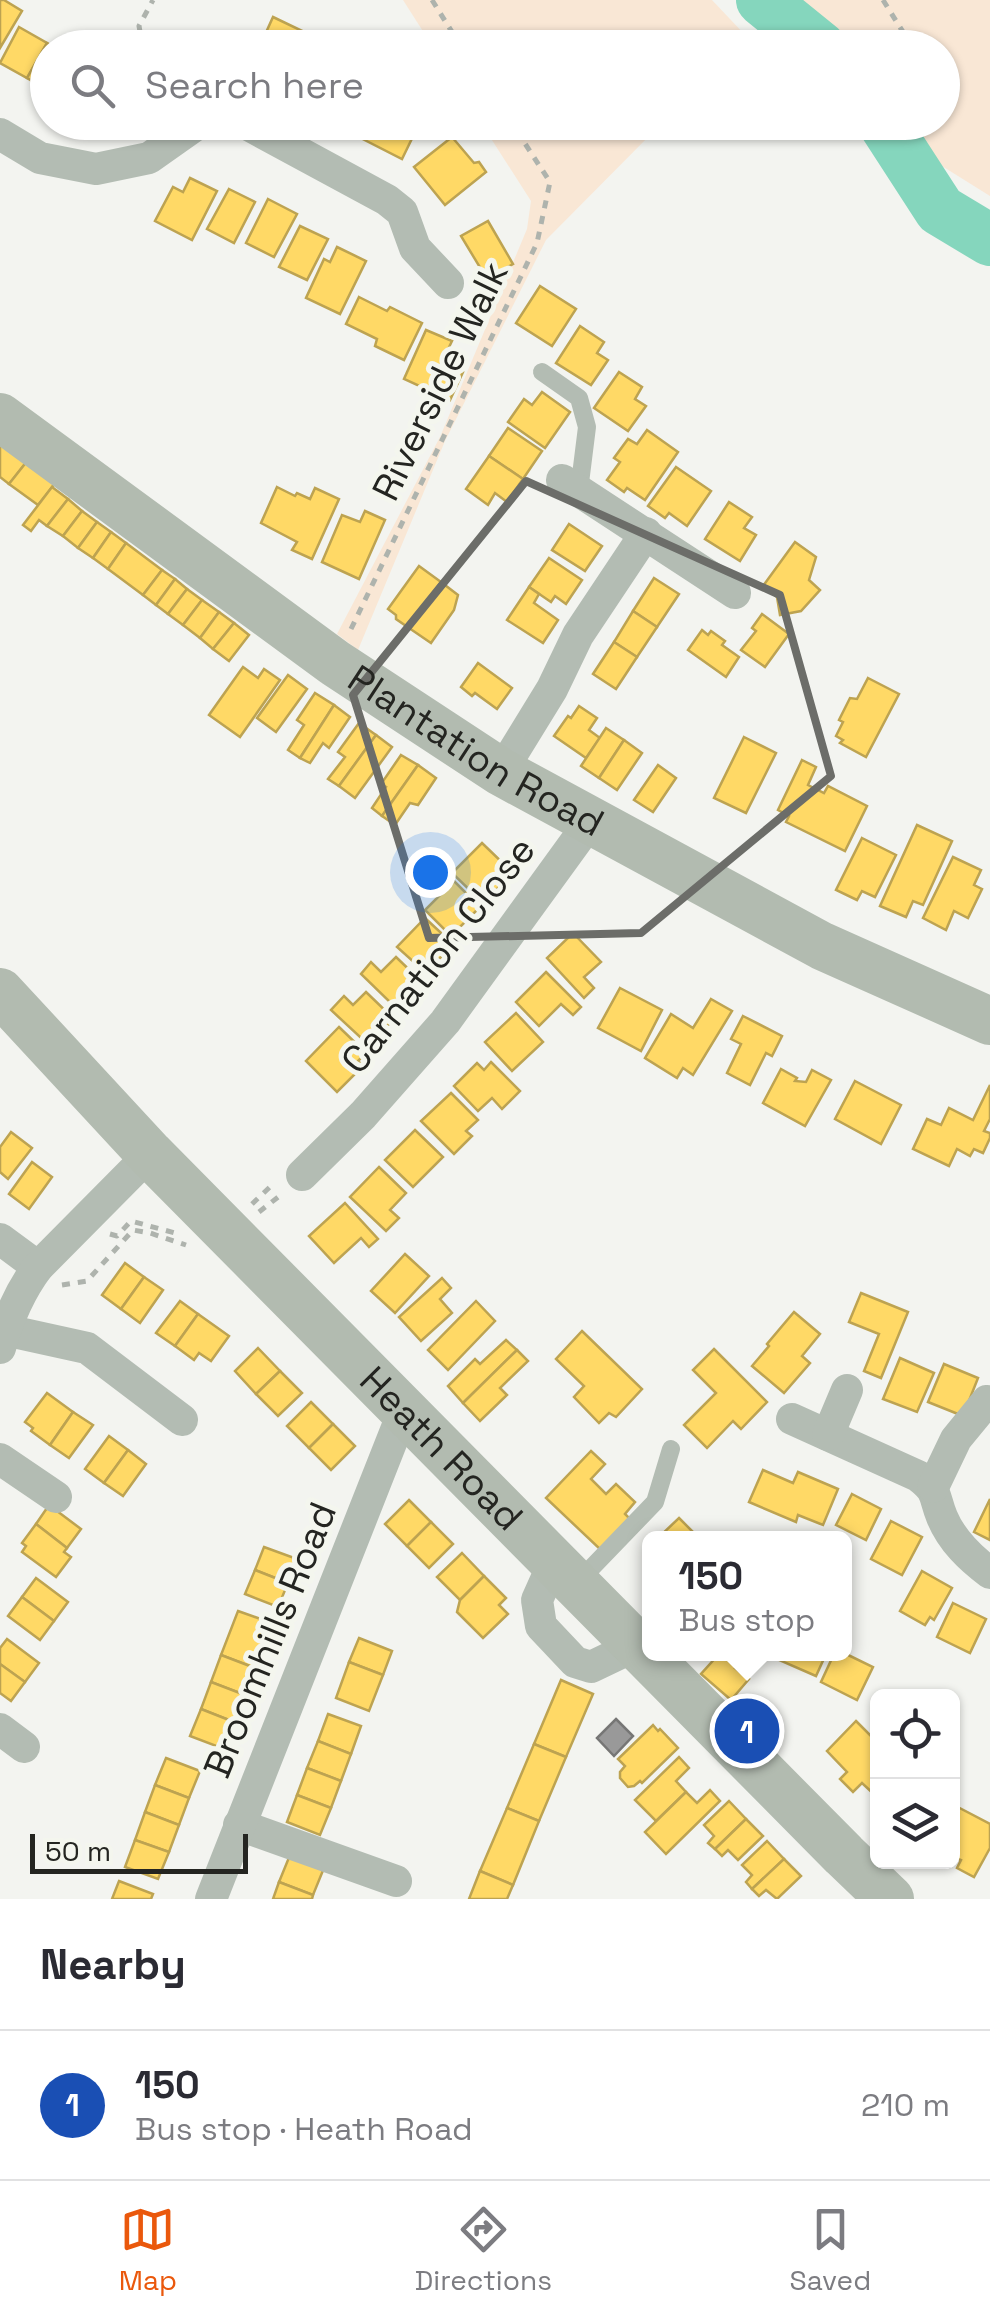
<!DOCTYPE html>
<meta charset="utf-8">
<style>
body{margin:0;font-family:"Space Grotesk",sans-serif;background:#f7f7f7;color:#2b2b33}
.controls{position:absolute;right:30px;bottom:30px;display:grid;overflow:hidden;border-radius:15px;box-shadow:0 2px 8px #0004}
.controls button{width:90px;height:90px;display:grid;place-items:center;padding:0;border:0;border-bottom:2px solid #e1e1e2;background:#fff;color:#2b2b33;font:50px sans-serif}
.scale{position:absolute;left:30px;bottom:25px;width:218px;box-sizing:border-box;padding-left:10px;border:5px solid #242521;border-top:0;font-size:28px;line-height:35px;white-space:nowrap;color:#242521;-webkit-text-stroke:8px #f4f6ee;paint-order:stroke}
.you{position:absolute;left:430px;top:872px;width:35px;height:35px;margin:-25px;border:8px solid #fff;border-radius:50%;background:#1a73e8;box-shadow:0 0 0 15px #1a73e833}
.badge{display:grid;place-items:center;width:65px;height:65px;border-radius:50%;background:#ea580c;color:#fff;font-size:32px;font-weight:700}
.pin{position:absolute;translate:-50% -50%;border:5px solid #fff;box-shadow:0 2px 10px #0006}
.popup{position:absolute;left:642px;top:1531px;width:210px;height:130px;box-sizing:border-box;display:grid;place-content:center;border-radius:15px;background:#fff;filter:drop-shadow(0 2px 8px #0005);font-size:32px;white-space:nowrap;color:#7c7c81}
.popup b{font-size:38px;color:#2b2b33}
.popup::after{content:'';position:absolute;left:50%;top:100%;margin-left:-20px;border:20px solid transparent;border-top-color:#fff}
.list{margin:0;padding:0;list-style:none}
h2{display:flex;justify-content:space-between;align-items:center;height:130px;margin:0;padding:0 40px;font-size:42px}
h2 small{font-size:32px;font-weight:400;color:#7c7c81}
.list li{display:grid;grid-template-columns:65px 1fr auto;gap:30px;align-items:center;box-sizing:border-box;height:150px;padding:0 40px;border-top:2px solid #e1e1e2}
.list b{display:block;font-size:38px;white-space:nowrap}
.list p{margin:0;font-size:32px;white-space:nowrap;color:#7c7c81}
.list em{font-size:32px;font-style:normal;color:#7c7c81}
.icon{flex:none;width:55px;height:55px;fill:none;stroke:currentColor;stroke-width:2;stroke-linecap:round;stroke-linejoin:round}
.map{position:relative;flex:none;width:990px;height:1899px;overflow:hidden}
.search{position:absolute;background:#fff;box-shadow:0 2px 8px #0004;left:30px;right:30px;top:30px;height:110px;display:flex;align-items:center;gap:25px;box-sizing:border-box;padding:0 35px;border-radius:55px;color:#7c7c81;font-size:38px}
.sheet{height:280px;background:#fff}
nav{display:flex;justify-content:space-around;align-items:center;box-sizing:border-box;height:140px;border-top:2px solid #e1e1e2;background:#fff;font-size:28px;color:#7c7c81}
nav a{display:grid;justify-items:center;gap:5px}
nav .on{color:#ea580c}
.map>svg:first-child{display:block}
.green{fill:#f9e7d5}
.homes{fill:#ffd966;stroke:#bda351;stroke-width:2.5}
.industry{fill:#999;stroke:#767675;stroke-width:2.5}
.lines{fill:none;stroke-linecap:round;stroke-linejoin:round}
.river{stroke:#85d6bd;stroke-width:52}
.path{stroke:#aeb3ad;stroke-width:5;stroke-dasharray:8 8;stroke-linecap:butt}
.lane{stroke:#b3bcb3;stroke-width:18}
.street{stroke:#b3bcb3;stroke-width:32}
.secondary{stroke:#b2bbb0;stroke-width:48}
.marked{fill:none;stroke:#6c6d69;stroke-width:8;stroke-linejoin:round}
.labels{text-anchor:middle;stroke-width:10;stroke-linejoin:round;paint-order:stroke}
.street-label{font-size:38px;fill:#242521;stroke:#f4f6ee}
</style>
<div class="map">
<svg width="990" height="1899" viewBox="0 0 990 1899">
<rect width="100%" height="100%" fill="#f3f4f0"/>
<g class="green">
<polygon points="403,0 712,0 747,37 737,48 433,47"/>
<polygon points="800,0 990,0 990,196 942,166 909,123 942,122 942,48 850,47"/>
<polygon points="481,123 662,123 546,240 445,441 358,650 337,634 440,437 527,229 531,201"/>
</g>
<g class="homes">
<polygon points="0,0 4,0 22,11 0,48"/>
<polygon points="273,17 315,37 310,48 259,48"/>
<polygon points="19,27 47,43 27,78 0,63"/>
<polygon points="47,43 56,48 48,48 48,90 27,78"/>
<polygon points="354,122 420,122 402,159 349,132"/>
<polygon points="452,137 474,163 479,162 486,172 445,205 414,167"/>
<polygon points="190,178 217,191 192,240 155,221 173,187 183,192"/>
<polygon points="229,189 255,202 234,243 207,229"/>
<polygon points="268,199 297,214 274,257 246,243"/>
<polygon points="488,221 513,264 487,279 461,236"/>
<polygon points="300,226 328,239 307,280 279,267"/>
<polygon points="337,247 366,261 340,314 306,298 324,259 330,262"/>
<polygon points="540,286 576,309 552,346 516,323"/>
<polygon points="359,297 387,311 390,307 422,323 404,360 375,346 377,339 346,324"/>
<polygon points="580,326 604,342 597,353 608,360 591,385 556,363"/>
<polygon points="426,330 452,341 442,362 463,372 450,400 404,379"/>
<polygon points="619,372 642,387 635,399 646,406 628,431 594,408"/>
<polygon points="542,392 570,412 545,448 508,422 524,399 532,405"/>
<polygon points="508,428 542,451 523,479 489,456"/>
<polygon points="647,430 678,452 645,500 627,488 624,492 607,480 620,462 614,458 628,439 637,444"/>
<polygon points="0,441 28,460 9,484 0,477"/>
<polygon points="489,456 523,479 507,502 495,493 488,505 466,489"/>
<polygon points="28,460 56,482 38,505 9,484"/>
<polygon points="676,467 711,491 687,526 669,513 665,518 648,506"/>
<polygon points="52,487 68,499 47,526 39,520 31,531 23,525"/>
<polygon points="277,487 295,496 297,493 310,499 315,488 339,499 312,559 292,550 297,542 261,523"/>
<polygon points="68,499 82,511 63,536 47,526"/>
<polygon points="729,502 752,517 744,528 756,535 740,561 705,539"/>
<polygon points="82,511 97,522 78,548 63,536"/>
<polygon points="365,511 385,520 359,579 322,562 342,515 360,522"/>
<polygon points="97,522 111,532 93,558 78,548"/>
<polygon points="569,524 602,546 585,571 552,550"/>
<polygon points="111,532 126,543 108,569 93,558"/>
<polygon points="795,542 816,557 809,580 820,590 801,611 780,615 777,597 763,586"/>
<polygon points="126,543 162,570 143,595 108,569"/>
<polygon points="549,558 582,580 566,604 555,596 551,602 529,587"/>
<polygon points="419,566 441,582 409,628 396,619 396,615 388,609"/>
<polygon points="162,570 175,579 156,605 143,595"/>
<polygon points="654,578 679,594 657,627 633,611"/>
<polygon points="175,579 187,589 168,614 156,605"/>
<polygon points="441,582 458,595 454,610 431,643 409,628"/>
<polygon points="529,587 539,594 534,603 558,620 543,643 507,620"/>
<polygon points="187,589 202,600 183,625 168,614"/>
<polygon points="202,600 219,612 200,638 183,625"/>
<polygon points="633,611 657,627 637,657 614,642"/>
<polygon points="219,612 234,623 213,649 200,638"/>
<polygon points="762,614 789,634 765,667 741,650 756,631 752,628"/>
<polygon points="234,623 249,635 229,661 213,649"/>
<polygon points="702,630 708,635 711,631 725,641 722,645 739,657 726,677 688,650"/>
<polygon points="614,642 637,657 616,689 593,674"/>
<polygon points="478,663 512,688 497,709 475,693 472,696 461,687"/>
<polygon points="243,667 258,678 264,669 280,680 240,737 209,715"/>
<polygon points="288,675 307,689 276,732 257,718"/>
<polygon points="868,678 899,694 866,757 840,743 843,740 836,736 843,722 839,720 850,698 857,699"/>
<polygon points="315,693 334,705 300,758 288,750 304,725 297,720"/>
<polygon points="334,705 350,717 329,748 323,743 310,763 300,758"/>
<polygon points="579,706 597,718 589,730 600,738 586,758 554,736 568,716 571,718"/>
<polygon points="359,723 376,735 339,786 328,779 345,757 338,752"/>
<polygon points="606,728 624,740 599,778 581,766"/>
<polygon points="376,735 392,747 355,798 339,786"/>
<polygon points="744,737 776,753 746,813 714,798"/>
<polygon points="624,740 642,753 617,790 599,778"/>
<polygon points="401,755 418,765 382,816 372,808 386,787 381,784"/>
<polygon points="802,760 816,767 808,785 824,793 828,786 867,806 845,851 786,822 789,816 778,810"/>
<polygon points="418,765 436,778 418,805 410,803 395,825 382,816"/>
<polygon points="658,765 676,778 653,812 634,800"/>
<polygon points="917,825 952,841 923,905 913,901 906,917 880,906"/>
<polygon points="862,838 896,855 875,897 862,891 857,900 836,890"/>
<polygon points="482,843 508,868 500,877 503,883 490,896 485,895 480,900 452,873"/>
<polygon points="953,857 981,870 974,885 982,889 968,918 954,911 946,930 923,918"/>
<polygon points="454,881 480,907 451,936 425,910"/>
<polygon points="425,918 453,944 426,973 397,947"/>
<polygon points="573,933 601,962 584,977 594,988 584,998 547,958"/>
<polygon points="396,957 421,981 396,1008 361,974 371,962 381,972"/>
<polygon points="546,972 581,1007 573,1015 561,1004 539,1026 516,1002"/>
<polygon points="620,988 662,1010 641,1051 598,1028"/>
<polygon points="366,992 394,1019 385,1028 389,1032 373,1049 331,1010 344,996 353,1005"/>
<polygon points="711,999 732,1011 693,1075 683,1068 677,1078 645,1058 671,1014 693,1028"/>
<polygon points="516,1013 543,1042 512,1071 485,1042"/>
<polygon points="743,1016 782,1036 772,1056 766,1053 750,1085 727,1073 741,1044 731,1039"/>
<polygon points="339,1027 366,1053 358,1061 363,1066 337,1092 306,1061"/>
<polygon points="491,1062 520,1091 502,1109 492,1098 478,1111 454,1086 477,1063 484,1070"/>
<polygon points="781,1069 797,1078 795,1081 806,1082 812,1070 831,1080 805,1126 763,1103"/>
<polygon points="855,1081 901,1105 881,1144 835,1119"/>
<polygon points="990,1085 990,1119 984,1131 990,1133 990,1138 983,1153 974,1149 970,1156 957,1149 949,1166 913,1149 927,1119 941,1125 949,1108 973,1120"/>
<polygon points="451,1093 478,1120 466,1131 472,1136 454,1154 421,1121"/>
<polygon points="415,1130 443,1157 413,1187 385,1160"/>
<polygon points="11,1132 32,1148 8,1179 0,1172 0,1147"/>
<polygon points="32,1162 52,1177 29,1209 9,1194"/>
<polygon points="379,1167 406,1193 390,1210 399,1218 386,1231 350,1197"/>
<polygon points="345,1203 378,1239 369,1247 361,1238 334,1263 309,1236"/>
<polygon points="405,1254 429,1276 395,1313 371,1291"/>
<polygon points="125,1263 144,1277 121,1309 102,1295"/>
<polygon points="144,1277 163,1290 140,1323 121,1309"/>
<polygon points="442,1278 451,1288 440,1299 452,1313 421,1341 399,1317"/>
<polygon points="861,1293 908,1312 881,1378 864,1371 879,1334 849,1322"/>
<polygon points="180,1301 198,1314 175,1346 156,1333"/>
<polygon points="476,1301 495,1321 448,1370 428,1350"/>
<polygon points="794,1312 820,1334 802,1356 810,1363 784,1393 752,1366 769,1346 767,1344"/>
<polygon points="198,1314 229,1336 211,1361 199,1353 194,1360 175,1346"/>
<polygon points="582,1331 642,1389 616,1417 609,1413 599,1423 574,1397 584,1386 556,1359"/>
<polygon points="506,1340 517,1350 463,1403 448,1386 475,1359 480,1364"/>
<polygon points="258,1348 280,1371 256,1394 235,1371"/>
<polygon points="714,1349 767,1402 741,1429 733,1421 707,1448 684,1425 716,1393 693,1370"/>
<polygon points="517,1350 528,1361 500,1388 507,1395 480,1421 463,1403"/>
<polygon points="900,1358 934,1373 917,1412 883,1399"/>
<polygon points="944,1364 978,1378 963,1416 928,1402"/>
<polygon points="280,1371 302,1393 278,1416 256,1394"/>
<polygon points="47,1393 73,1412 50,1445 31,1431 33,1428 25,1422"/>
<polygon points="311,1402 333,1424 309,1448 287,1426"/>
<polygon points="73,1412 93,1425 69,1458 50,1445"/>
<polygon points="333,1424 355,1446 331,1470 309,1448"/>
<polygon points="109,1436 128,1450 104,1483 85,1469"/>
<polygon points="128,1450 146,1464 123,1496 104,1483"/>
<polygon points="591,1451 605,1464 591,1479 606,1494 616,1484 635,1502 625,1514 631,1520 602,1551 546,1498"/>
<polygon points="763,1470 793,1483 798,1472 838,1489 823,1525 798,1515 796,1522 749,1502"/>
<polygon points="852,1494 881,1509 866,1540 836,1525"/>
<polygon points="990,1499 990,1540 974,1532"/>
<polygon points="409,1500 431,1522 407,1546 385,1524"/>
<polygon points="49,1505 81,1529 67,1548 36,1524"/>
<polygon points="679,1518 693,1532 687,1538 658,1538"/>
<polygon points="891,1521 922,1537 902,1575 871,1559"/>
<polygon points="431,1522 453,1544 429,1568 407,1546"/>
<polygon points="36,1524 67,1548 64,1552 71,1557 56,1577 22,1552 26,1546 22,1543"/>
<polygon points="264,1547 297,1559 288,1583 255,1570"/>
<polygon points="462,1553 484,1576 460,1600 437,1577"/>
<polygon points="255,1570 288,1583 278,1607 245,1594"/>
<polygon points="922,1571 952,1588 934,1620 930,1617 925,1625 900,1611"/>
<polygon points="484,1576 506,1598 499,1605 508,1614 483,1638 457,1612 460,1600"/>
<polygon points="36,1578 68,1602 54,1621 22,1597"/>
<polygon points="22,1597 54,1621 40,1640 8,1616"/>
<polygon points="953,1603 986,1619 970,1653 937,1637"/>
<polygon points="238,1611 272,1623 255,1668 221,1655"/>
<polygon points="359,1638 392,1651 383,1675 349,1662"/>
<polygon points="7,1639 39,1663 25,1682 0,1664 0,1648"/>
<polygon points="844,1653 873,1667 857,1700 821,1682 834,1654"/>
<polygon points="719,1654 747,1654 735,1668 749,1679 731,1700 701,1674"/>
<polygon points="782,1654 826,1654 816,1676 779,1660"/>
<polygon points="221,1655 255,1668 245,1695 211,1682"/>
<polygon points="349,1662 383,1675 369,1711 336,1698"/>
<polygon points="0,1664 25,1682 11,1701 0,1693"/>
<polygon points="561,1680 593,1694 566,1757 534,1744"/>
<polygon points="211,1682 245,1695 234,1722 201,1709"/>
<polygon points="201,1709 234,1722 224,1749 190,1736"/>
<polygon points="328,1714 361,1726 351,1754 318,1741"/>
<polygon points="856,1721 878,1743 878,1798 862,1783 853,1792 840,1779 847,1772 827,1751"/>
<polygon points="653,1725 658,1731 660,1729 678,1748 642,1783 640,1781 634,1786 628,1787 620,1778 620,1772 625,1766 618,1759"/>
<polygon points="318,1741 351,1754 341,1781 307,1768"/>
<polygon points="534,1744 566,1757 539,1821 507,1808"/>
<polygon points="679,1757 689,1768 676,1781 686,1792 656,1821 635,1800"/>
<polygon points="166,1758 200,1771 189,1798 155,1785"/>
<polygon points="307,1768 341,1781 331,1808 297,1795"/>
<polygon points="155,1785 189,1798 179,1825 145,1812"/>
<polygon points="710,1790 720,1801 666,1854 645,1832 686,1792 697,1803"/>
<polygon points="297,1795 331,1808 320,1835 287,1822"/>
<polygon points="729,1801 746,1819 715,1849 708,1843 714,1836 704,1825"/>
<polygon points="952,1804 990,1824 990,1848 974,1877 957,1868 961,1860 952,1856"/>
<polygon points="507,1808 539,1821 513,1885 480,1871"/>
<polygon points="145,1812 179,1825 169,1852 135,1840"/>
<polygon points="746,1819 763,1836 738,1860 728,1850 722,1856 715,1849"/>
<polygon points="135,1840 169,1852 158,1879 125,1867"/>
<polygon points="767,1841 784,1859 752,1889 746,1882 752,1875 742,1865"/>
<polygon points="290,1855 324,1868 313,1895 279,1882"/>
<polygon points="784,1859 801,1876 777,1899 766,1890 759,1896 752,1889"/>
<polygon points="480,1871 513,1885 507,1899 469,1899"/>
<polygon points="119,1881 153,1894 151,1899 112,1899"/>
<polygon points="279,1882 313,1895 312,1899 273,1899"/>
</g>
<polygon class="industry" points="616,1719 633,1736 614,1756 597,1738"/>
<g class="lines">
<g class="river">
<polyline points="762,0 821,48"/>
<polyline points="883,122 940,210 990,240"/>
</g>
<g class="path">
<polyline points="432,0 462,48"/>
<polyline points="883,0 913,48"/>
<polyline points="143,48 139,26 153,0"/>
<polyline points="942,95 952,111"/>
<polyline points="351,629 537,243 550,182 511,122"/>
<polyline points="252,1204 273,1184"/>
<polyline points="259,1212 282,1194"/>
<polyline points="110,1234 117,1236 131,1221 175,1233"/>
<polyline points="62,1285 87,1281 133,1230 150,1233 186,1245"/>
</g>
<g class="lane">
<polyline points="542,372 579,398 587,427 579,491"/>
<polyline points="576,1584 655,1502 671,1449"/>
</g>
<g class="street">
<polyline points="243,122 387,200 402,212 415,248 448,283"/>
<polyline points="0,134 40,158 96,169 149,158 200,122"/>
<polyline points="562,480 735,593"/>
<polyline points="501,772 552,689 578,635 646,533"/>
<polyline points="302,1175 363,1115 445,1022 590,822"/>
<polyline points="0,1239 38,1267"/>
<polyline points="5,1330 87,1348 182,1420"/>
<path d="M0 1348C8 1319 20 1291 38 1267L150 1154"/>
<path d="M792 1419 918 1476C939 1492 933 1495 942 1517 952 1541 970 1558 990 1573"/>
<polyline points="828,1435 847,1390"/>
<polyline points="0,1459 56,1497"/>
<polyline points="933,1487 956,1439 987,1401"/>
<polyline points="554,1562 537,1600 541,1626 575,1662 591,1667 637,1645"/>
<polyline points="0,1729 24,1747"/>
<polyline points="239,1825 396,1881"/>
<polyline points="211,1899 404,1410"/>
</g>
<g class="secondary">
<path id="s1" d="M0 417 335 663 501 772 822 946 990 1021"/>
<path id="s2" d="M0 992 150 1154 844 1855 890 1899"/>
</g>
</g>
<path class="marked" d="M526 481 780 595 831 776 641 933 429 938 353 695Z"/>
<g class="labels">
<g class="street-label">
<text transform="translate(440 381) rotate(-64)" y="13">Riverside Walk</text>
<text dy="13" stroke="none"><textPath href="#s1" startOffset="582">Plantation Road</textPath></text>
<text transform="translate(438 955) rotate(-52)" y="13">Carnation Close</text>
<text dy="13" stroke="none"><textPath href="#s2" startOffset="635">Heath Road</textPath></text>
<text transform="translate(270 1640) rotate(-68)" y="13">Broomhills Road</text>
</g>
</g>
</svg>
<div class="controls">
<button><svg class="icon" aria-label="locate" viewBox="0 0 24 24"><circle cx="12" cy="12" r="6"/><path d="M12 2v4M12 18v4M2 12h4M18 12h4"/></svg></button>
<button><svg class="icon" aria-label="layers" viewBox="0 0 24 24"><path d="M12 4l9 5-9 5-9-5zM3 14l9 5 9-5"/></svg></button>
</div>
<div class="scale">50 m</div>
<div class="you"></div>
<div class="pin badge" style="left:747px;top:1731px;background:#1a4fb4">1</div>
<div class="popup"><b>150</b>Bus stop</div>
<div class="search"><svg class="icon" aria-label="search" viewBox="0 0 24 24"><circle cx="10" cy="10" r="6"/><path d="M15 15l6 6"/></svg>Search here</div>
</div>
<section class="sheet">
<h2>Nearby<small></small></h2>
<ul class="list">
<li><span class="badge" style="background:#1a4fb4">1</span><div><b>150</b><p>Bus stop · Heath Road</p></div><em>210 m</em></li>
</ul>
</section>
<nav>
<a class="on"><svg class="icon" aria-label="map" viewBox="0 0 24 24"><path d="M3 6l6-2 6 2 6-2v14l-6 2-6-2-6 2zM9 4v14M15 6v14"/></svg>Map</a>
<a><svg class="icon" aria-label="directions" viewBox="0 0 24 24"><path d="M12 3l9 9-9 9-9-9zM9 14v-3h6M13 9l2 2-2 2"/></svg>Directions</a>
<a><svg class="icon" aria-label="saved" viewBox="0 0 24 24"><path d="M7 4h10v16l-5-4-5 4z"/></svg>Saved</a>
</nav>
